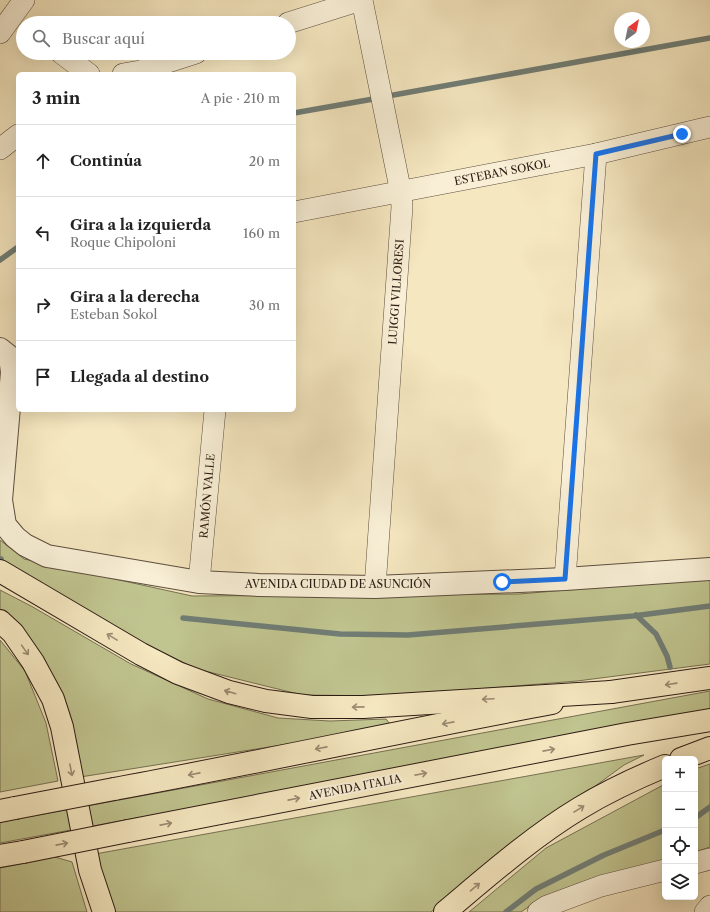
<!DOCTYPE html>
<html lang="es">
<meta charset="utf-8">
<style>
body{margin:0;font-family:"Libre Caslon Text",serif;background:#f2f2f2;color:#222}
.controls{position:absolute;right:12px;bottom:12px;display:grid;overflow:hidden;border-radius:6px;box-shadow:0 4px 16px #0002}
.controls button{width:36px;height:36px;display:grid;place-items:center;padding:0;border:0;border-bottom:1px solid #e0e0e0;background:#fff;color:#222;font:20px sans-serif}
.compass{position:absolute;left:614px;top:12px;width:36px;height:36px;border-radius:50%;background:#fff;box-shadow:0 4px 16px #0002;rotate:33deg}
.stop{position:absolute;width:12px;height:12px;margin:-9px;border:3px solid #1a73e8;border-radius:50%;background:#fff}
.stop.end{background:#1a73e8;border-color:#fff;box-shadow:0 1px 4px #0008}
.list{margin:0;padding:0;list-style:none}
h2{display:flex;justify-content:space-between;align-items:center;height:52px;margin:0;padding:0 16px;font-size:17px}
h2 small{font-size:13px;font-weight:400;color:#767676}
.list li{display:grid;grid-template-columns:26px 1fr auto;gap:12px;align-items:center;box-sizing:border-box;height:72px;padding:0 16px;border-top:1px solid #e0e0e0}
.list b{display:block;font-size:15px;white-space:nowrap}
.list p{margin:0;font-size:13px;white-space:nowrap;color:#767676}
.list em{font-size:13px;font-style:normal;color:#767676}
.icon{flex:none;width:22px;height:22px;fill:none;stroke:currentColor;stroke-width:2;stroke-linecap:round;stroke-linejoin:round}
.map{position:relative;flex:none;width:710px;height:912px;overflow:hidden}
.search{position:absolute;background:#fff;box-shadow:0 4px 16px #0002;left:16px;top:16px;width:280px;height:44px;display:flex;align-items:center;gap:10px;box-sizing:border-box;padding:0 14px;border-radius:22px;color:#767676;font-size:15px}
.panel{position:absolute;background:#fff;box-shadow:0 4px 16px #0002;left:16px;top:72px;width:280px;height:340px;border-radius:6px}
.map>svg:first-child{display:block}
.green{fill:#c0c48f;stroke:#767051}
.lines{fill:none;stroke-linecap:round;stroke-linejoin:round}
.stream{stroke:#707d75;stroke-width:5.5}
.minor-casing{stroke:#5e4e3e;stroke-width:22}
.tertiary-casing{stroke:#5e4e3e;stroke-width:24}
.primary-casing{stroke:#2c1b13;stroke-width:24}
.trunk-casing{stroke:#2c1b13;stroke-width:24}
.motorway-casing{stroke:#2c1b13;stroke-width:24}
.minor{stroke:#f8efd6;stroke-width:21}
.tertiary{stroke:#f8efd6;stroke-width:22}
.primary{stroke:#f5e7c0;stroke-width:22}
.trunk{stroke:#f5e7c0;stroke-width:22}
.motorway{stroke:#f5e7c0;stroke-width:22}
.primary-bridge-casing{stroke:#2c1b13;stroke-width:24;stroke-linecap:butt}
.primary-bridge{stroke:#f5e7c0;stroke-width:22}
.oneway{stroke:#9b8b72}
.route{stroke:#1a73e8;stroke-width:5}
.labels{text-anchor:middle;stroke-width:4;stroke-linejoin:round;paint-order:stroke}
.street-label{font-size:11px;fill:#2c1b13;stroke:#f8efd6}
</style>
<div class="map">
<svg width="710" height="912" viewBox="0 0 710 912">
<rect width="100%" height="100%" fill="#f5e7c0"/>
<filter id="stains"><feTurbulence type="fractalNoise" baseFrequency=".005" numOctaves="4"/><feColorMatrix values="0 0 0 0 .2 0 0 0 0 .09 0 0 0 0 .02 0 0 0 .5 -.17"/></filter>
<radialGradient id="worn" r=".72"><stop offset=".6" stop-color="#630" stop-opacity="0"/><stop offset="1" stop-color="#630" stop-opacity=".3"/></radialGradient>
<g class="green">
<polygon points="0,540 24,559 192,596 519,594 710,578 710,664 577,681 390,696 302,695 197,669 107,626 0,567"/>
<polygon points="0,590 31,606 131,664 208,699 278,718 330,721 386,719 390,724 338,736 74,778 51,690 0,617"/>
<polygon points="0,640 25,671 46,723 58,781 0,792"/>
<polygon points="710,691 710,713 0,843 0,822"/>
<polygon points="644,755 624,765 583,795 492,861 431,912 109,912 95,854"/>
<polygon points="710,764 710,847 695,852 695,769"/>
<polygon points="665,784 665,861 544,896 521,912 469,912 546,848"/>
<polygon points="55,857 72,862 87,912 0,912 0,868"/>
</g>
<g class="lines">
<g class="stream">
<polyline points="388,96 710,38"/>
<polyline points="294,113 379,98"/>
<polyline points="0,260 18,247"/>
<polyline points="0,559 1,559"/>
<polyline points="636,615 656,634 667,656 670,667"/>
<polyline points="183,618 340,634 408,635 633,616 710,606"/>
<polyline points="695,818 710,807"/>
<polyline points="506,912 536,889 604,855 665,830"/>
</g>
<g class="minor-casing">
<g id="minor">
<polyline points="362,0 401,193 402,207 375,587"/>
<polyline points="288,23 361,0"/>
<polyline points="0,33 24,0"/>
<polyline points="61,53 89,74"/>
<polyline points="123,74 140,71 196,53"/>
<polyline points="0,149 18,135"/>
<polyline points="294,212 596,154 710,127"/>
<polyline points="565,579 596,154"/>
<polyline points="199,582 215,410"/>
<polyline points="695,863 710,859"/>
<polyline points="538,912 547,906 601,886 665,870"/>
<polyline points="705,912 710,906"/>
</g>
</g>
<g class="tertiary-casing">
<polyline id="tertiary" points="0,349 10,357 12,372 1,500 5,525 15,537 25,545 47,556 199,582 259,585 375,587 565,579 710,569"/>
</g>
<g class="primary-casing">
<g id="primary">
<path d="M114 789C261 762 406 730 552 703"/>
<polyline points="0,811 15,808"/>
<polyline points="128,831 627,734 710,720"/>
<polyline points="0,856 23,852"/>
</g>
</g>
<g class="trunk-casing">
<g id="trunk">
<polyline points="0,571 141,654 178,673 229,692 266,701 312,707 363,707 611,692"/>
<polyline points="0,621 13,633 33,662 53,699 62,727 90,870 104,912"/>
<polyline points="681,759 710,748"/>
<path d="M445 912C488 876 532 837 580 808 608 791 636 778 665 766"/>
</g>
</g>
<g class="motorway-casing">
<polyline id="motorway" points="611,692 710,678"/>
</g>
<use href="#minor" class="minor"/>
<use href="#tertiary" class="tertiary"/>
<use href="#primary" class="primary"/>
<use href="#trunk" class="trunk"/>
<use href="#motorway" class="motorway"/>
<g class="primary-bridge-casing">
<g id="primary-bridge">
<polyline points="15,808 114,789"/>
<polyline points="23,852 128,831"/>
</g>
</g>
<use href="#primary-bridge" class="primary-bridge"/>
</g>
<defs><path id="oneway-shaft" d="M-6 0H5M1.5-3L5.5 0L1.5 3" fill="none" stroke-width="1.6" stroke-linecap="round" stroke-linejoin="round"/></defs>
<g class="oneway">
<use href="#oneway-shaft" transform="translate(112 637) rotate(-149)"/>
<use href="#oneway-shaft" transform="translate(25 650) rotate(55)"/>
<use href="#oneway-shaft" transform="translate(671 684) rotate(172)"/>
<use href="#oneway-shaft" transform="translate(230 692) rotate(-164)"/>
<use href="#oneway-shaft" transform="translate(488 699) rotate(177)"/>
<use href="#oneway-shaft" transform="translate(358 707) rotate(179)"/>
<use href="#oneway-shaft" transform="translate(448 723) rotate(169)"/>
<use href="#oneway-shaft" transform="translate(321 748) rotate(169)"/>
<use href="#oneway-shaft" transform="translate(549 750) rotate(-11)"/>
<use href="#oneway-shaft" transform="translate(71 770) rotate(79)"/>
<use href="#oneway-shaft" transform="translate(194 774) rotate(169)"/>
<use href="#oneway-shaft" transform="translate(421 774) rotate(-11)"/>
<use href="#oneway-shaft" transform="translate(294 799) rotate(-11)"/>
<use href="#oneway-shaft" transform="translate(579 809) rotate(-32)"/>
<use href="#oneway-shaft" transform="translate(166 824) rotate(-11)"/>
<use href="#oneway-shaft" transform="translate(62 844) rotate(-11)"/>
<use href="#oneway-shaft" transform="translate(475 887) rotate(-40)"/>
</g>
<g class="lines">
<polyline class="route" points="502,582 565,579 596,154 682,134"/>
</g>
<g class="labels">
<g class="street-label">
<text transform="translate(502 172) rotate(-11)" y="4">ESTEBAN SOKOL</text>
<text transform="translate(396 292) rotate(-86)" y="4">LUIGGI VILLORESI</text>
<text transform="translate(207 496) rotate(-85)" y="4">RAMÓN VALLE</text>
<text x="338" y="588">AVENIDA CIUDAD DE ASUNCIÓN</text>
<text transform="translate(355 787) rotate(-11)" y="4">AVENIDA ITALIA</text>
</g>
</g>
<rect width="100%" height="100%" filter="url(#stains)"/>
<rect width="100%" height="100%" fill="url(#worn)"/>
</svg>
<div class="controls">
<button>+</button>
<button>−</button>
<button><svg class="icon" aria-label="locate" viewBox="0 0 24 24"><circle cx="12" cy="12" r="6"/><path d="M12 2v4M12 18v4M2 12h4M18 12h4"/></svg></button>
<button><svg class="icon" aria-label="layers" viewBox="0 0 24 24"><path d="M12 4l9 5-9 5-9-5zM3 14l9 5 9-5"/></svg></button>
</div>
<svg class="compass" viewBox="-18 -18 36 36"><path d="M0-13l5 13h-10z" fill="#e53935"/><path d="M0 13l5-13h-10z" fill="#767676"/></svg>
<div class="stop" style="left:502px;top:582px"></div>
<div class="stop end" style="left:682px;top:134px"></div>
<div class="search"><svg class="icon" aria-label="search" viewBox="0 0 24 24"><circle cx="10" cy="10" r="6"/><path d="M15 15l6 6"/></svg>Buscar aquí</div>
<section class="panel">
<h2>3 min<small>A pie · 210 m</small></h2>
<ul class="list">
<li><svg class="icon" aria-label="ahead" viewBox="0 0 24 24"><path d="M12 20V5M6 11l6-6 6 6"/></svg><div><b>Continúa</b></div><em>20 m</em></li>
<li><svg class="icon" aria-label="left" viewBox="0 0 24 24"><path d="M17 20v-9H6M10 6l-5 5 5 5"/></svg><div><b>Gira a la izquierda</b><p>Roque Chipoloni</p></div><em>160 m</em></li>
<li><svg class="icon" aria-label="right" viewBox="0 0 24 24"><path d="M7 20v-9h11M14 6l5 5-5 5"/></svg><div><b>Gira a la derecha</b><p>Esteban Sokol</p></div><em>30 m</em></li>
<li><svg class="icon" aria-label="arrive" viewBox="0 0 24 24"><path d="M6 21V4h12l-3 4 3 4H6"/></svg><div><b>Llegada al destino</b></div></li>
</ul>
</section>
</div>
